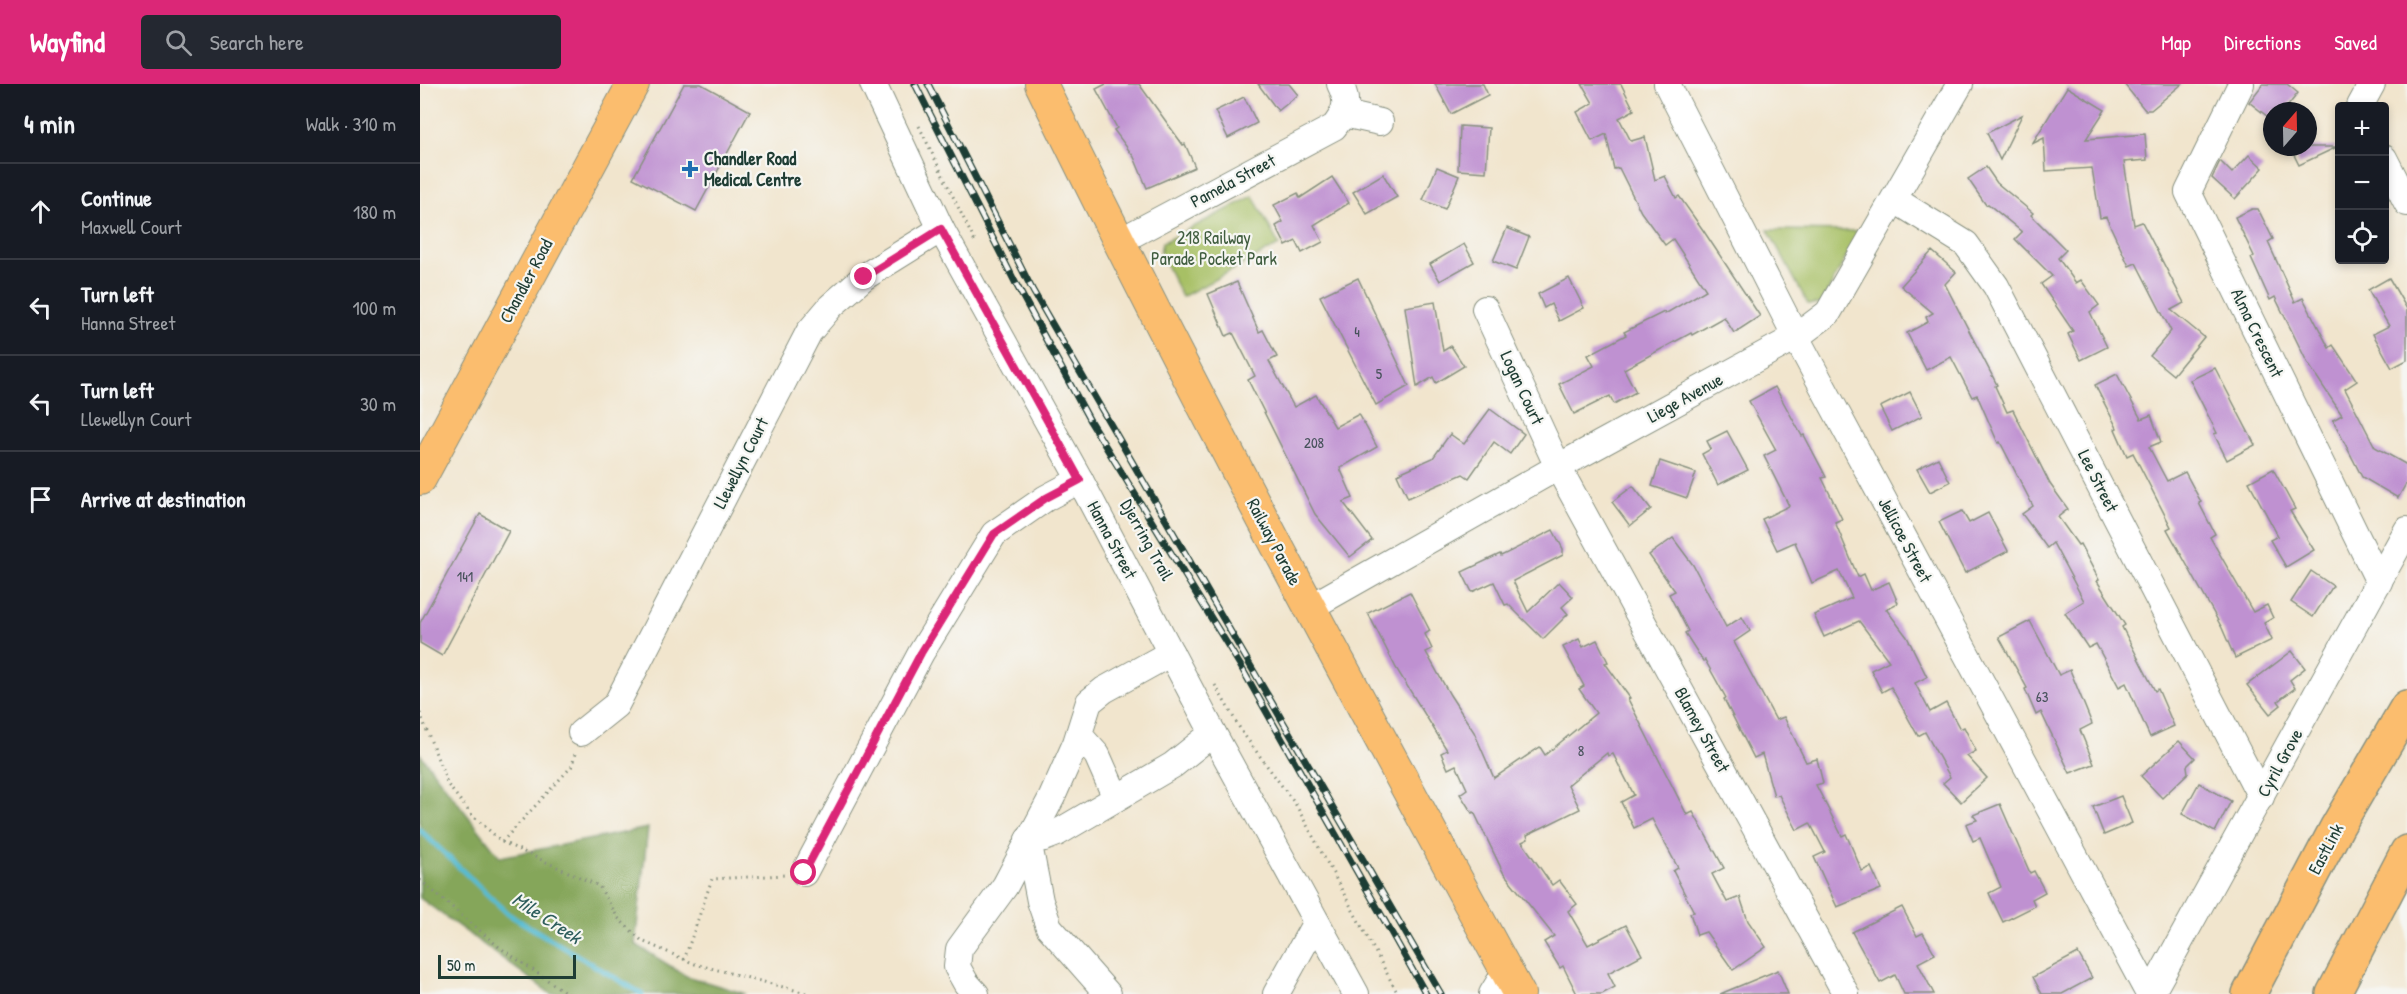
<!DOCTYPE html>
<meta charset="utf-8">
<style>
body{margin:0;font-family:"Patrick Hand",sans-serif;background:#242831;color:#f1f3f6}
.controls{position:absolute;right:18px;top:18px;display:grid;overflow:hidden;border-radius:6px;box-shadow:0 3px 9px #0003}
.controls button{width:54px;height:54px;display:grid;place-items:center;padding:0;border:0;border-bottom:2px solid #363941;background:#171b24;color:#f1f3f6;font:30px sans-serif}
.compass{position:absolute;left:1843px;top:18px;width:54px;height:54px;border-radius:50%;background:#171b24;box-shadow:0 3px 9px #0003;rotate:20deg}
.scale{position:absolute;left:18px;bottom:15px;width:138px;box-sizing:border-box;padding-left:6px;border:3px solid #1f3d34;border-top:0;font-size:16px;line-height:21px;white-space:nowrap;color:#1f3d34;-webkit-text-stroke:4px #f6f6f2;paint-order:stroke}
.stop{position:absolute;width:18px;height:18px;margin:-14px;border:4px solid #db2777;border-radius:50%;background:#fff}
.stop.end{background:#db2777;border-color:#fff;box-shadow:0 2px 6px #0008}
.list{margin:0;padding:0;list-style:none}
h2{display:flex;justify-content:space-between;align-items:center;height:78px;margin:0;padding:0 24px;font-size:26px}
h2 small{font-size:20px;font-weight:400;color:#9ea1a6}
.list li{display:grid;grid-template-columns:39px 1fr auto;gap:18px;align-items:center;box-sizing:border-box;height:96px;padding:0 24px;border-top:2px solid #363941}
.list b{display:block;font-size:22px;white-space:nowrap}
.list p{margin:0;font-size:20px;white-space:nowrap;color:#9ea1a6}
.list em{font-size:20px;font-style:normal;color:#9ea1a6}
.icon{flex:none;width:33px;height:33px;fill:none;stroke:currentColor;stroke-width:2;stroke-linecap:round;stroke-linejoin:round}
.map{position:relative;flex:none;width:1987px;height:910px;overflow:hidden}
header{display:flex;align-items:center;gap:36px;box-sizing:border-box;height:84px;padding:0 30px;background:#db2777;color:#fff}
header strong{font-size:28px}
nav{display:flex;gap:33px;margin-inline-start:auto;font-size:21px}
.search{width:420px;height:54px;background:#242831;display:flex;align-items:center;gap:15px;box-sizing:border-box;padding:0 21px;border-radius:6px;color:#9ea1a6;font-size:22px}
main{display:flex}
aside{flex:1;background:#171b24}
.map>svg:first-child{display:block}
.green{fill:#a7c065;stroke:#637e4c;stroke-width:1.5}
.forest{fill:#85a65a;stroke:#527247;stroke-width:1.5}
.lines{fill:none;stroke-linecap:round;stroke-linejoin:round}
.stream{stroke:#56bcd3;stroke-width:5}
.building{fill:#bf91d1}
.minor-casing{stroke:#889180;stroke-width:28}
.major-casing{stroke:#889180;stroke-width:34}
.highway-casing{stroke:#889180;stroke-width:36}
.path{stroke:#889180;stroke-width:3;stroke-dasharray:1.5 4.5;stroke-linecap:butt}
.minor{stroke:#fff;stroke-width:26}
.major{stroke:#fbbd6e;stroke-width:32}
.highway{stroke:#fbbd6e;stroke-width:33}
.rail-casing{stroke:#1f3d34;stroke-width:7}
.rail{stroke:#f6f6f2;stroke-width:4.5;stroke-dasharray:14;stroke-linecap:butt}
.route{stroke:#db2777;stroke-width:8}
.poi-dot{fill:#1f6fb2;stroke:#f6f6f2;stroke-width:2}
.labels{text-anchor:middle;stroke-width:4.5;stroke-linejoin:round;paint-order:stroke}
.number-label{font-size:15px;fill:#47525b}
.poi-label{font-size:18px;font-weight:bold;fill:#1f3d34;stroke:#f6f6f2;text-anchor:start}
.street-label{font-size:18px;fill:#1f3d34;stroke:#f6f6f2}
.park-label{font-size:18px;fill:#415e40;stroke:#f6f6f2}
.water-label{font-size:20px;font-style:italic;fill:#2d5d5c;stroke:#f6f6f2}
</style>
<header>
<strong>Wayfind</strong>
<div class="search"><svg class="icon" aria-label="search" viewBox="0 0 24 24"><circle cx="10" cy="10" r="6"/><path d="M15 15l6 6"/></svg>Search here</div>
<nav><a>Map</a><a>Directions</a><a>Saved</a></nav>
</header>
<main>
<aside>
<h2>4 min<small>Walk · 310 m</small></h2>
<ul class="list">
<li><svg class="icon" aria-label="ahead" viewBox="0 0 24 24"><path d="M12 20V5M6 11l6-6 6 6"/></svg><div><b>Continue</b><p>Maxwell Court</p></div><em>180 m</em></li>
<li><svg class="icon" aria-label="left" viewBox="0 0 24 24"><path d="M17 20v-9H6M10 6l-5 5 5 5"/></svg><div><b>Turn left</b><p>Hanna Street</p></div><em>100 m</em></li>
<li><svg class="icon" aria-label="left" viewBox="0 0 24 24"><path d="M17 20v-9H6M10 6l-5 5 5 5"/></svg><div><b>Turn left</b><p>Llewellyn Court</p></div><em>30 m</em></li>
<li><svg class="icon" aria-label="arrive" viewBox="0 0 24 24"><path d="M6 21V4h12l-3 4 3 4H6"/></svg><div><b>Arrive at destination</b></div></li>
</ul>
</aside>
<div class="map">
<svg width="1987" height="910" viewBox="0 0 1987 910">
<rect width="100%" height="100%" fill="#f6f6f2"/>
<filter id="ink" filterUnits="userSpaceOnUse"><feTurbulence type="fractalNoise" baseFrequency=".0167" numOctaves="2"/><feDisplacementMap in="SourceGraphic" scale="12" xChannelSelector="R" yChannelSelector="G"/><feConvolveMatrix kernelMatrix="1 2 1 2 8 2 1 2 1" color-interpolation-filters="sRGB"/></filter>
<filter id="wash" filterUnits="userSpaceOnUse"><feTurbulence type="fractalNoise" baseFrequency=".008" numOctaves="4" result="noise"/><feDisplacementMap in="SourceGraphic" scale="24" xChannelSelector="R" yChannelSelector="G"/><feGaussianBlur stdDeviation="1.35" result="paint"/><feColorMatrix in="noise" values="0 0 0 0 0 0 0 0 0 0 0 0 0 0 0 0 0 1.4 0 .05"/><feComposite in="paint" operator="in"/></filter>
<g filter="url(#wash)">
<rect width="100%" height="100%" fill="#f1e5cd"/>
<g class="green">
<polygon points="833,112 859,161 762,213 740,169 742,159"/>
<polygon points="1348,146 1440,147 1401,220 1388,220"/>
</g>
<polygon class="forest" points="0,670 80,773 228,744 215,860 266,892 326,910 131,910 0,814"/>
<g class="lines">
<polyline class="stream" points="0,746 88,830 222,910"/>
</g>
<g id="blocks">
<g class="building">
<polygon points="264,0 281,0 330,27 276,127 213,94"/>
<polygon points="686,0 719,0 763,61 765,60 775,83 727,104 714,73 694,46 697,44 676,5"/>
<polygon points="838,0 869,0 878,11 858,27"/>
<polygon points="1015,0 1063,0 1068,11 1031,30"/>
<polygon points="1162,0 1201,0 1214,26 1199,34 1211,57 1225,53 1235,96 1245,92 1256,114 1259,112 1283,146 1340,232 1314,249 1304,233 1272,251 1271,249 1204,285 1216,308 1194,320 1190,312 1154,330 1139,300 1174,282 1168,271 1206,251 1204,248 1244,228 1245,230 1286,206 1253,155 1245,161 1221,128 1199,84 1194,85 1186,50 1172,57 1157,28 1173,19"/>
<polygon points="1704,0 1762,0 1731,26 1725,26"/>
<polygon points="1843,0 1867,0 1878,9 1864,27 1852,27 1852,36 1829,18"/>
<polygon points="1647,3 1685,26 1666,55 1725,50 1727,76 1704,78 1714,141 1722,138 1764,219 1751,226 1784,253 1753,291 1730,272 1751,247 1716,179 1709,182 1686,133 1680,134 1672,84 1626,87 1624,54 1612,60"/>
<polygon points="824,13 837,39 808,54 795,27"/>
<polygon points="1602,31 1580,76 1567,49"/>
<polygon points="1040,42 1069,44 1066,88 1038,86"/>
<polygon points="1870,63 1917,63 1879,81"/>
<polygon points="1829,71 1843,84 1815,115 1792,94 1800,77 1812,89"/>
<polygon points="1017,83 1039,92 1025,125 1003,116"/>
<polygon points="1566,83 1577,99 1613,129 1611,131 1646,166 1638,174 1656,199 1661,196 1679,221 1670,228 1687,263 1661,276 1648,250 1653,247 1621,200 1632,192 1595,155 1602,148 1568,120 1566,121 1548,95"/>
<polygon points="963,90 977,113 947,130 933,108"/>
<polygon points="912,93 929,119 894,141 903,158 882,169 876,157 866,162 856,142 863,138 854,121 878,109 880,114"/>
<polygon points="1832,125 1838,125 1853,155 1848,158 1875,218 1883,214 1909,264 1913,261 1937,297 1925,305 1955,363 1987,381 1987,398 1978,414 1942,393 1913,336 1922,331 1887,278 1855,213 1850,216 1831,174 1834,172 1815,133"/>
<polygon points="1087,144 1109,153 1096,186 1073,177"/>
<polygon points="1044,160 1054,178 1020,197 1010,180"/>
<polygon points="1512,167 1536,188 1525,200 1577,301 1575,302 1587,328 1593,326 1630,400 1648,425 1638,433 1658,461 1660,460 1679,496 1677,497 1705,541 1702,543 1735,607 1738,605 1754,642 1730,653 1706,599 1699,603 1676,560 1668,564 1645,529 1664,517 1633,459 1627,464 1602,430 1613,422 1580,358 1578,359 1557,311 1552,313 1531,273 1506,286 1487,249 1508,238 1506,233 1513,229 1481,202"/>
<polygon points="938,194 989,302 956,321 900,212"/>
<polygon points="1149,194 1164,224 1139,237 1131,220 1124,224 1118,210"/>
<polygon points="1969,194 1987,225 1987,276 1972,284 1953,250 1969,242 1948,206"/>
<polygon points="817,198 839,248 843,246 857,273 849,277 874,323 896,311 915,343 939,330 957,363 920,384 933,414 923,418 952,456 930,473 895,430 828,296 835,292 813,249 806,252 788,210"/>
<polygon points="1015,218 1023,267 1031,262 1044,282 1016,299 1013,293 997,303 985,223"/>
<polygon points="1795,284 1835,361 1807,376 1794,350 1797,349 1770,296"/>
<polygon points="1697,290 1721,335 1731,331 1741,358 1729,363 1747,397 1765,388 1781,418 1779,419 1795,450 1790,453 1833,528 1847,521 1853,534 1844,539 1852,556 1815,574 1802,544 1747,445 1751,443 1713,369 1707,372 1695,345 1697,344 1675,301"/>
<polygon points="1355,303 1382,352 1384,351 1406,393 1402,394 1422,435 1415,438 1438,493 1444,490 1451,506 1469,498 1478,519 1466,525 1487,553 1507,593 1495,599 1510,628 1526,619 1540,645 1544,643 1556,667 1547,672 1567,694 1541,718 1523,699 1530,693 1505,648 1498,652 1471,603 1462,608 1451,586 1469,577 1439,537 1404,553 1394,531 1432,514 1419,487 1392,499 1375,458 1357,466 1342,435 1369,422 1344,372 1356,366 1329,317"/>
<polygon points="1490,308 1502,332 1472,347 1460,323"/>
<polygon points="1070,325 1104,350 1090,370 1074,358 1049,394 1043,390 988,414 977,390 1013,374 1030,350 1044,360"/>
<polygon points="1307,347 1328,386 1298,401 1282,370 1291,365 1287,357"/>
<polygon points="1518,374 1530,398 1510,408 1497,385"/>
<polygon points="1240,377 1276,389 1267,414 1232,402"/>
<polygon points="1853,385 1875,425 1870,427 1894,466 1866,483 1850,456 1858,452 1829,398"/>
<polygon points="1213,402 1231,425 1210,442 1192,418"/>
<polygon points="1542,427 1549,439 1568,429 1588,467 1545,489 1519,438"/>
<polygon points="60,430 89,447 22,572 0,559 0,539"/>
<polygon points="1133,446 1143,465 1143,471 1093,497 1108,528 1139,498 1153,513 1142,523 1148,530 1123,555 1088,520 1085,521 1074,498 1052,508 1042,488 1080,470 1081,472"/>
<polygon points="1253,454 1273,481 1306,543 1322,533 1330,547 1314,558 1356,636 1364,633 1386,678 1397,675 1403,699 1396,701 1422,752 1426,750 1442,787 1451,783 1461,805 1417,823 1394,773 1405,768 1390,739 1377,746 1359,711 1354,712 1342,670 1334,674 1304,615 1306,614 1285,576 1283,577 1265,549 1268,547 1249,510 1255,507 1229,471"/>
<polygon points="1891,487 1913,502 1893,533 1871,518"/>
<polygon points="990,508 1010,547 1005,550 1012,565 1006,568 1030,611 1054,648 1074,694 1120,663 1125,671 1176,629 1159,605 1164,602 1143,563 1159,555 1163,563 1177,556 1188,578 1185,579 1210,614 1208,615 1267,731 1273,728 1304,784 1292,790 1307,818 1320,813 1328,837 1346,863 1313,886 1286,848 1277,851 1270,829 1274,828 1253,787 1258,784 1232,735 1214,744 1201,718 1214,711 1193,670 1188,672 1187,669 1148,701 1160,725 1107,751 1108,755 1102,758 1132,801 1139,796 1157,820 1148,827 1168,861 1206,841 1222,871 1188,889 1195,903 1182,910 1157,910 1143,882 1140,884 1124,858 1134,852 1083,788 1054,728 1052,729 1040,710 1047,705 1036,681 1028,685 1021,669 1027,666 976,584 948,529"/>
<polygon points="1610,537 1639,591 1650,586 1672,640 1660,646 1674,680 1650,689 1621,628 1616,631 1605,605 1607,604 1579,553"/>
<polygon points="1872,567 1885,584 1870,596 1875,604 1858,617 1861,621 1850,630 1827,601"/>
<polygon points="1759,657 1775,674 1767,682 1768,689 1742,714 1721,692"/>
<polygon points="1779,699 1811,717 1795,748 1762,730"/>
<polygon points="1701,712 1712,739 1684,751 1673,723"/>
<polygon points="1580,720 1610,789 1614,787 1625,808 1612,815 1615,822 1583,838 1569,809 1581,803 1560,754 1553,757 1546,740 1557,736 1553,731"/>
<polygon points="1482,823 1497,852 1503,849 1515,870 1498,879 1514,910 1484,910 1475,891 1460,899 1432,848"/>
<polygon points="1658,869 1672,894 1642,910 1622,910 1613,893"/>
<polygon points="1358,886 1368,910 1300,910"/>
</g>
</g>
</g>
<g filter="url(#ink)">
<use href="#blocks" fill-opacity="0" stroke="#889180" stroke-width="1.5"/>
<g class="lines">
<g class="minor-casing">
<g id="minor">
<polyline points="453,0 521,145 660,396 793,649 936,910"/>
<polyline points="1247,0 1376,253 1729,910"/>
<polyline points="1821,0 1768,108 1959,498"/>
<polyline points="1940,22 1952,0"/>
<polyline points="924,30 960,38"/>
<polyline points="1964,74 1987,119"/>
<polyline points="1475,116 1546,160 1576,202 1841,713"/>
<path d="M698 158 914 43C926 28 929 18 920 0"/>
<polyline points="1065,225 1138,383 1426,910"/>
<polyline points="889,524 1138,383 1376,253 1408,229 1540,0"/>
<polyline points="161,649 196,621 389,248 411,222 444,193 521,145"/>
<polyline points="659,651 677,671 696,714"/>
<polyline points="608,756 624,754 637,749 753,681 793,649"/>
<polyline points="608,756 620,817 629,843 688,910"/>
<polyline points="384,789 501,569 574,450 626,414 660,396"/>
<polyline points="556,910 546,899 537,883 539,865 585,802 632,713 656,659 669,618 684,606 751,569"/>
<polyline points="856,910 896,838"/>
<polyline points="1072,910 1086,887"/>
<polyline points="1731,910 1987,446"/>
</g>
</g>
<g class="major-casing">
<g id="major">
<path d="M621 0C771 308 935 609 1099 910"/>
<polyline points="0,395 213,0"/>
</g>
</g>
<g class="highway-casing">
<g id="highway">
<polyline points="1829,910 1917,743 1987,623"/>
<polyline points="1913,910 1987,768"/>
</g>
</g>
<g class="path">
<polyline points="499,42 555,158"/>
<polyline points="795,601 822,648 876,721 978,910"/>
<polyline points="0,629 28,701 51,730 82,758 179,802 198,834 222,857 275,880 390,910"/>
<polyline points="82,758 152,682 155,670"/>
<polyline points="0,796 79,863 148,910"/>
<polyline points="264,876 292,795 365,791"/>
</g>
<use href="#minor" class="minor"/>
<use href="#major" class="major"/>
<use href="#highway" class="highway"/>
<g class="rail-casing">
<g id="rail">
<polyline points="495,0 596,200 670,337 820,581 1006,910"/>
<polyline points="508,0 613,207 1021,910"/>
</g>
</g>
<use href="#rail" class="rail"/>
</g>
</g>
<g class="lines" filter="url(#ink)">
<polyline class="route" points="384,789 501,569 574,450 626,414 660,396 521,145 444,193"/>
</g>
<path class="poi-dot" d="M267 76h6v6h6v6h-6v6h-6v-6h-6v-6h6z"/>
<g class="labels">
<g class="number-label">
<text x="937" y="253">4</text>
<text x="959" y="295">5</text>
<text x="894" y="364">208</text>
<text x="45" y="498">141</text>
<text x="1622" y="618">63</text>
<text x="1161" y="672">8</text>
</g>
<g class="poi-label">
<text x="284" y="81">Chandler Road<tspan x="284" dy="21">Medical Centre</tspan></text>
</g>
<g class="street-label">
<text transform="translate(813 97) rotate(-28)" y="6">Pamela Street</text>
<text transform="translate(106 197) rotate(-62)" y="6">Chandler Road</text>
<text transform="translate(1837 249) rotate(64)" y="6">Alma Crescent</text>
<text transform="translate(1102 304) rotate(65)" y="6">Logan Court</text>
<text transform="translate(1265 314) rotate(-29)" y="6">Liege Avenue</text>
<text transform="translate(321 379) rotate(-63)" y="6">Llewellyn Court</text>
<text transform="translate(1678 397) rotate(63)" y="6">Lee Street</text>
<text transform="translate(692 456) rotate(62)" y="6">Hanna Street</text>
<text transform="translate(727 456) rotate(61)" y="6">Djerring Trail</text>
<text transform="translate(1485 456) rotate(62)" y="6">Jellicoe Street</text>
<text transform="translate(854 458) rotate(62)" y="6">Railway Parade</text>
<text transform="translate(1282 646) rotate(61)" y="6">Blamey Street</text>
<text transform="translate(1860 679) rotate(-61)" y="6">Cyril Grove</text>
<text transform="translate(1906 765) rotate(-62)" y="6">EastLink</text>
</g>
<g class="park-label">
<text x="794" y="160">218 Railway<tspan x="794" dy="21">Parade Pocket Park</tspan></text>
</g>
<g class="water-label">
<text transform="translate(127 834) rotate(33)" y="7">Mile Creek</text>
</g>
</g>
</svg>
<div class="controls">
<button>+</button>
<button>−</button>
<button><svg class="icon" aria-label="locate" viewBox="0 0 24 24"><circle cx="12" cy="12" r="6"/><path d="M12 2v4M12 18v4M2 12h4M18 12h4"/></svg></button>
</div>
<svg class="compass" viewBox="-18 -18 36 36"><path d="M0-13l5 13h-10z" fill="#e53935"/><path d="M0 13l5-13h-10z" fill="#9ea1a6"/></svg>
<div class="scale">50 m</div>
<div class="stop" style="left:384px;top:789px"></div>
<div class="stop end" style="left:444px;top:193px"></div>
</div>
</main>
